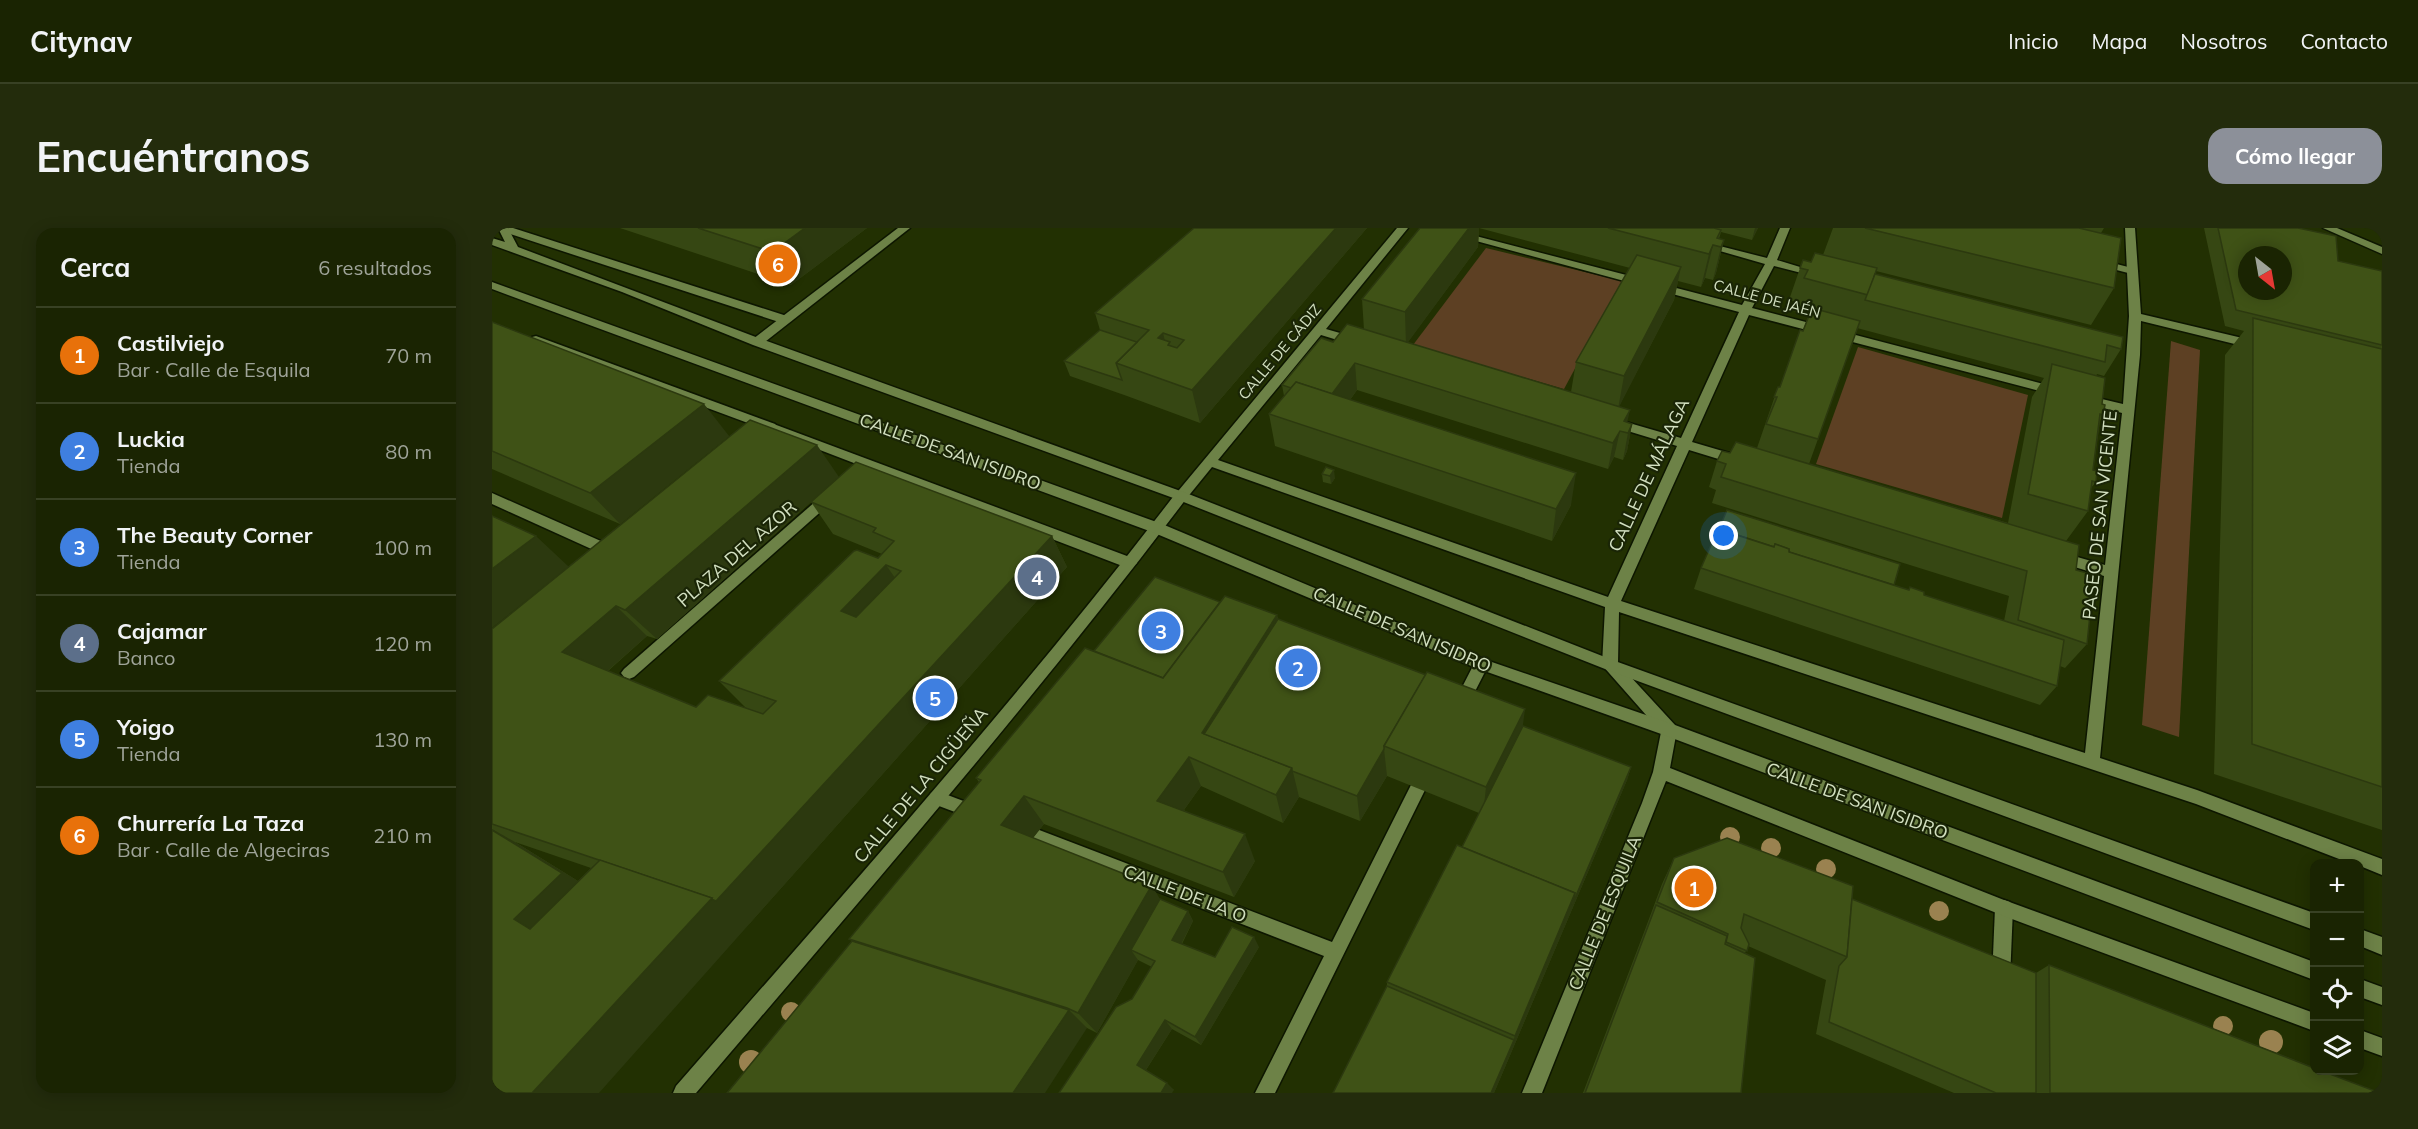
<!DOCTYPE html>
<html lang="es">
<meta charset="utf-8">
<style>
body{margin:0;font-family:Mulish,sans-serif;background:#232c0c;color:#f1f3f6}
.controls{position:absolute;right:18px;bottom:18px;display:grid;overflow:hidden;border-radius:12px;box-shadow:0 3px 15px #0003}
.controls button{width:54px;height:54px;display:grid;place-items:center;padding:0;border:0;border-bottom:2px solid #384124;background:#1a2402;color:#f1f3f6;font:30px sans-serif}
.compass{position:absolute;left:1746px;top:18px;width:54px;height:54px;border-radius:50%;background:#1a2402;box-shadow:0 3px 15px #0003;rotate:149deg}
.you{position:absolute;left:1232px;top:308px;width:21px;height:21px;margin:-15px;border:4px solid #fff;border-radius:50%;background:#1a73e8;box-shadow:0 0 0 9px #1a73e833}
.badge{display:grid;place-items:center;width:39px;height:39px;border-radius:50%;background:#8c9099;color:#fff;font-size:20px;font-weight:700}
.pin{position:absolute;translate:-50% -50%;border:3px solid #fff;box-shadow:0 2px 6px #0006}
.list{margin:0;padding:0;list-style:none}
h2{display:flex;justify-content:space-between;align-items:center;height:78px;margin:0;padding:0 24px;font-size:26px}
h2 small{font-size:20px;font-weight:400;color:#9fa499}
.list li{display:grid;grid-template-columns:39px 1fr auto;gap:18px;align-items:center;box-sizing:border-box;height:96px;padding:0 24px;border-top:2px solid #384124}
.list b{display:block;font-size:22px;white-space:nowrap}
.list p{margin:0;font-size:20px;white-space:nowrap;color:#9fa499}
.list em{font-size:20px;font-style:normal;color:#9fa499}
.icon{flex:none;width:33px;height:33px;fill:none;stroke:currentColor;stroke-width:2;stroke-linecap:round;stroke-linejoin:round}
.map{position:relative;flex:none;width:1890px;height:865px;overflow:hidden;border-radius:18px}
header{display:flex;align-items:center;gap:36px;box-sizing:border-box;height:84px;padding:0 30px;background:#1a2402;border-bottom:2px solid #384124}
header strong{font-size:28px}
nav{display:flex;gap:33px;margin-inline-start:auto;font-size:21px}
.intro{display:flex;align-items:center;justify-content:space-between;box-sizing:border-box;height:144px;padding:0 36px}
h1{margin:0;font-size:42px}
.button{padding:15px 27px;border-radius:18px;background:#8c9099;color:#fff;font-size:21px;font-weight:700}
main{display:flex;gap:36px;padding:0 36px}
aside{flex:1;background:#1a2402;border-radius:18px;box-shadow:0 3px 15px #0003}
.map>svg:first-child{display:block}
.green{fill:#5d4023}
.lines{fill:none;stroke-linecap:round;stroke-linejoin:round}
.service-casing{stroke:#0d1600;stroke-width:3}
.pedestrian-casing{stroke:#0d1600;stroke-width:3}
.minor-casing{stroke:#0d1600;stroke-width:3}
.tertiary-casing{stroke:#0d1600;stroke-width:3}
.secondary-casing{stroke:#0d1600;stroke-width:3}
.service{fill:#6d8247;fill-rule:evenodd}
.pedestrian{fill:#6d8247;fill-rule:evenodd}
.minor{fill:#6d8247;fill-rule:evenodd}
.tertiary{fill:#6d8247;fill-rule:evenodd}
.secondary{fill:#6d8247;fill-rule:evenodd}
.tree{fill:#9a8250}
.wall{fill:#364713;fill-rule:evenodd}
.shaded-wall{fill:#2c390f}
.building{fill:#3f5216;stroke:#2c390f;stroke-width:1.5;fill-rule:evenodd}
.labels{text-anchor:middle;stroke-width:4.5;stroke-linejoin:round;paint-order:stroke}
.far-street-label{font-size:15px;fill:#d3e0c1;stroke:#1a2506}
.street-label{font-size:18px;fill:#d3e0c1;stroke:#1a2506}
</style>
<header>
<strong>Citynav</strong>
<nav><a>Inicio</a><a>Mapa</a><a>Nosotros</a><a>Contacto</a></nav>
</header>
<div class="intro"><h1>Encuéntranos</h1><a class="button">Cómo llegar</a></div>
<main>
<aside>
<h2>Cerca<small>6 resultados</small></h2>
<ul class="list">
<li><span class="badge" style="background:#e8710a">1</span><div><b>Castilviejo</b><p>Bar · Calle de Esquila</p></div><em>70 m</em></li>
<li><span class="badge" style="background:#3f7fe0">2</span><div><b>Luckia</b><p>Tienda</p></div><em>80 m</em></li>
<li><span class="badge" style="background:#3f7fe0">3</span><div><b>The Beauty Corner</b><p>Tienda</p></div><em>100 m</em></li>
<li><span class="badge" style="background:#5c6f8a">4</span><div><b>Cajamar</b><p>Banco</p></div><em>120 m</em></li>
<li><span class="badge" style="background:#3f7fe0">5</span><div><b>Yoigo</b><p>Tienda</p></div><em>130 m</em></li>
<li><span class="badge" style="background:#e8710a">6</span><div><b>Churrería La Taza</b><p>Bar · Calle de Algeciras</p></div><em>210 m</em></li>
</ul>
</aside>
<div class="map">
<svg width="1890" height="865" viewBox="0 0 1890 865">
<rect width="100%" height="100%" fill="#223002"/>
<g class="green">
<polygon points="994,20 1130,53 1072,161 921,117"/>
<polygon points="1679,113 1708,122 1687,509 1650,497"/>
<polygon points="1366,119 1536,167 1510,290 1324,236"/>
</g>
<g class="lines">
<g class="service-casing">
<polygon id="service" points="8,0 21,0 298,89 300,92 294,96 290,95 9,3"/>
</g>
<g class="pedestrian-casing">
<g id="pedestrian">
<polygon points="1605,31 1644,41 1646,43 1640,46 1601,36 1600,34"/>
<polygon points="44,108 283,196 285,199 279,203 275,202 40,115 40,109"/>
<polygon points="337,264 344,269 342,272 142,449 137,451 132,449 129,445 132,441 332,266"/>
<polygon points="989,430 994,432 997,436 973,483 968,485 963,483 960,478 963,473 984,432"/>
<polygon points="926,553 932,555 934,560 783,865 763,865 832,728 536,613 534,608 536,603 542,600 840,714 920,555"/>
<polygon points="445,563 490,580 492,585 490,590 484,592 439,575 437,570 439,565"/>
<polygon points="1512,672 1518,674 1521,680 1518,751 1515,757 1509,760 1503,757 1500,751 1503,680 1506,674"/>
</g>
</g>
<g class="minor-casing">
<g id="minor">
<polygon points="406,0 418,0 269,117 261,117 261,111"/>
<polygon points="905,0 916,0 834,101 869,111 869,117 865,118 829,107 726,232 1116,369 1185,218 1116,197 1114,194 1120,190 1189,210 1247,84 936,0 953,0 1250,77 1273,36 1207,17 1212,14 1275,30 1288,0 1298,0 1285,32 1331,46 1325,49 1282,38 1260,80 1567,160 1573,164 1567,168 1257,87 1200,214 1251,229 1252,232 1246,237 1197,222 1129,373 1593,525 1612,348 1563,333 1561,329 1568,324 1613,337 1630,185 1589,174 1587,171 1593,167 1631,176 1637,88 1633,0 1643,0 1649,86 1763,113 1769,117 1763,121 1649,93 1648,127 1608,530 1705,562 1890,631 1890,647 1868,638 1868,636 1860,636 1704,576 1127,384 1126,435 1183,497 1185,502 1178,540 1512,672 1822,785 1822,803 1512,688 1174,553 1050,865 1030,865 1150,575 1161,544 1169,504 1110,437 1113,379 720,239 694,271 689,273 682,268"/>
<polygon points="1831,0 1845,0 1890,19 1890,26"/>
<polygon points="279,195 643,331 645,335 638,340 633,339 281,204 268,215 258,215 257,212 258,209"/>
<polygon points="0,265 127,321 129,325 127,329 117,329 0,276"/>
<polygon points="1868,802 1890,810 1890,828 1868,820"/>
</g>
</g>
<g class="tertiary-casing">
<path id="tertiary" d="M689 263 694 265 696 268 694 271C539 476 370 670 204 865H181L184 858C354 663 527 470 684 265Z"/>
</g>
<g class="secondary-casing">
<g id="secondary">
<polygon points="6,0 16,0 26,19 269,111 694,265 1123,433 1822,685 1822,702 1113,441 684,271 261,117 130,64 0,17 0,10 13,14"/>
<polygon points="0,54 670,296 994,432 1183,497 1822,734 1822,752 1172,507 984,440 660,304 0,61"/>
<polygon points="1868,701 1890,709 1890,727 1868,718"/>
<polygon points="1868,751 1890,759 1890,777 1868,769"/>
</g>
</g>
<use href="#service" class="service"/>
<use href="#pedestrian" class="pedestrian"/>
<use href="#minor" class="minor"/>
<use href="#tertiary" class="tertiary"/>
<use href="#secondary" class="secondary"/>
</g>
<g class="tree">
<circle cx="1238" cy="609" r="10"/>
<circle cx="1279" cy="620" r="10"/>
<circle cx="1334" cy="641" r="10"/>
<circle cx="1447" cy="683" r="10"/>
<circle cx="299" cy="784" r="10"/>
<circle cx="1731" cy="798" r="10"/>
<circle cx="1779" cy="814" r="12"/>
<circle cx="259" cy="834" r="12"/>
</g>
<g class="wall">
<polygon points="128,0 375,0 299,57"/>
<polygon points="702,0 875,0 708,195 635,168 578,148 572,133 608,102 603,85"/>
<path d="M928 0H1266L1260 12 1229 4 1227 11 1232 12 1224 45 1221 52 1213 50 1209 59 1186 53 1182 72 1127 178 1135 194 1140 196 1135 223 1131 232 1122 229 1116 241 865 162 858 172 1079 277 1060 313 783 218 777 186 792 168 790 157 841 114 872 102 870 71ZM987 0 1138 40 1084 134 1079 164 915 115 986 19Z"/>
<path d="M1341 0H1612L1609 5 1622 60 1599 97 1384 43 1383 46 1629 121 1612 148 1605 146 1604 148 1610 176 1611 187 1608 193 1601 242 1604 254 1599 260 1596 283 1574 313 1584 342 1595 416 1573 440 1568 438 1565 458 1548 477 1202 361 1209 340 1402 357 1512 393 1517 368 1220 275 1224 262 1217 259 1225 233 1238 225 1265 220 1286 159H1288L1317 87 1301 83 1304 74 1297 72 1308 40 1331 27ZM1365 100 1552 150 1540 169 1516 295 1317 236 1326 211Z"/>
<polygon points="1712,0 1806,0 1846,33 1890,43 1890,602 1722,546 1733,127 1752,103 1733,98"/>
<polygon points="0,94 237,208 128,296 0,241"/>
<polygon points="830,246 843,250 839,256 831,254"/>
<path d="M347 249 560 308 575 339 258 695 0 865V401ZM337 258 319 274 341 306 390 326 227 453 255 481 204 479 116 443 155 408 165 411ZM23 614 99 640 86 653Z"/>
<polygon points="728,374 785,387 786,391 1031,498 1139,539 1135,552 1002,865 841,865 895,758 895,754 970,619 987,585 895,548 868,593 807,569 791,595 709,558 692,582 763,633 742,669 552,596 541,610 668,671 696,683 701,693 690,716 723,729 767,719 709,817 680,801 654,842 682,862 567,865 640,771 660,739 646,732 605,805 595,800 360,713 357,711 487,554 484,550 602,423"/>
<polygon points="1182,630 1360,671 1544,745 1557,737 1888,865 1462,865 1324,806 1334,752 1256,718 1253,725 1249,865 1091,865 1154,699 1170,656"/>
</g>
<g class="shaded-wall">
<polygon points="313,0 375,0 299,57 280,24"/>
<polygon points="844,0 875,0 708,195 700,162"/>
<polygon points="977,0 987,0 986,19 914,117 913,84"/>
<polygon points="1263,0 1266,0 1260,12"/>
<polygon points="1232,12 1224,45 1221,52 1229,19"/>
<polygon points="1221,17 1213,50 1209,59 1217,26"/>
<polygon points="1189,39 1182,72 1126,181 1132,148"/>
<polygon points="671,105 679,138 666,110"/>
<polygon points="863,135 865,162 840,197 837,170"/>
<polygon points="212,176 237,208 128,296 98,265"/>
<polygon points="1138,182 1133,204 1132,193"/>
<polygon points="1140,196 1135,223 1131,232 1136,205"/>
<polygon points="1128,203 1122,229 1116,241 1121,215"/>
<polygon points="325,217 347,249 165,411 133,382"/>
<polygon points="842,242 843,250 839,256 838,248"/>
<polygon points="1084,245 1079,277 1060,313 1064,281"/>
<polygon points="44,308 77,339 0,400 0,341"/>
<polygon points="560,308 575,339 107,865 12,865 220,670"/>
<polygon points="394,337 415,367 372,412 349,383"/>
<polygon points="124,378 155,408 104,453 70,424"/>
<polygon points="785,387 792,420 732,516 710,505"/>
<polygon points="1033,481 1029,512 991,587 994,559"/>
<polygon points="892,521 895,548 868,593 865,568"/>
<polygon points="697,529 709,558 679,600 665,573"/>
<polygon points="1139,539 1135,552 1002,865 999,865 1083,665"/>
<polygon points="800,540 807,569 791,595 784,567"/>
<polygon points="532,568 552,596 530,624 509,597"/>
<polygon points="0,601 23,614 115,671 38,701 22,691"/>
<polygon points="753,606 763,633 742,669 731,644"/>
<polygon points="660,657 674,682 639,722 646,732 605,805 586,785"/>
<polygon points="696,683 701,693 686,722 680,712"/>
<polygon points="762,709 767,719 709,817 703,809"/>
<polygon points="577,782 595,800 553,865 521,865"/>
<polygon points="673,792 680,801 652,845 645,837"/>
<polygon points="675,855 682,862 680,865 669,865"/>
</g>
<g class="building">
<polygon points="206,0 313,0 280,24"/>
<path d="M702 0H844L700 162 624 135 657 102 603 85ZM671 105 692 112 685 120 676 117 678 114 666 110Z"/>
<polygon points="928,0 977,0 913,84 870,71"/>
<polygon points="1116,0 1222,0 1229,2 1225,10 1232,12 1229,19 1221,17 1217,26"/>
<polygon points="1373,0 1587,0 1629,10 1622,60"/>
<path d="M1726 0H1806L1844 8 1846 33 1890 43V117L1744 82ZM1755 27H1791V63H1755Z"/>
<polygon points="1323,25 1385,40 1376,67 1312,50 1316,42 1308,40 1311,32 1319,34"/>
<polygon points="1145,27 1189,39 1132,148 1084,134"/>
<polygon points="1383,46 1631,109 1629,121 1615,117 1613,134 1373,72"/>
<polygon points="1320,80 1368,93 1326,211 1274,196 1285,169 1282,169 1286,159 1288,159 1308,102 1311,103"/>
<polygon points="1761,90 1890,121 1890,559 1760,516"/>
<polygon points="0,94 212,176 98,265 0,223"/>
<polygon points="855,96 1138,182 1132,193 1140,196 1136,205 1128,203 1121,215 863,135 840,166 804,154 799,160 790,157 829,110 841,114"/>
<polygon points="608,102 645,114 624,135 630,152 572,133"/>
<polygon points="1560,136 1613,150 1610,176 1613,177 1611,187 1608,186 1601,242 1605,243 1604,254 1600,253 1596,283 1536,266"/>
<polygon points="804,154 1084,245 1064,281 777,186"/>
<path d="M258 192 325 217 133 382 124 378 70 424 204 479 216 467 271 486 284 473 227 453 362 323 365 322 386 330 402 313 381 304 384 300 319 274 364 234 560 308 224 673 219 671 220 670 0 596V401ZM394 337 409 343 364 389 349 383Z"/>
<polygon points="1244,214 1587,317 1584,342 1602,347 1595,416 1526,392 1535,343 1229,249 1234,236 1225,233 1230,223 1238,225"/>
<polygon points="834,239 842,242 838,248 830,246"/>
<polygon points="1235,282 1408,336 1402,357 1297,324 1297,321 1283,316 1282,319 1227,301"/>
<polygon points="0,288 44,308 0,341"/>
<polygon points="1226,301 1282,319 1283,316 1297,321 1297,324 1417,362 1418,359 1432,364 1432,367 1572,412 1565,458 1209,340"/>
<polygon points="663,349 728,374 671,450 602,423"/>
<polygon points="733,368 785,387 710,505 800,540 784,567 697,529 665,573 753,606 731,644 532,568 509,597 660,657 586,785 575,780 357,711 489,552 484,550 593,420 671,450"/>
<polygon points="786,391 934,447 892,518 892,521 865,568 800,543 800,540 712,506"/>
<polygon points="935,444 1033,481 994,559 892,518"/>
<polygon points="1031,498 1139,539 1080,677 1083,665 970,619"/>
<polygon points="0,602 70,645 22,691 38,701 108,632 220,670 40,865 11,865 0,857"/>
<polygon points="1235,610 1361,658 1355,729 1252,686 1249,700 1257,716 1255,723 1234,714 1236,706 1165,674 1182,630"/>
<polygon points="965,617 1083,665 1023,808 895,754"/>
<polygon points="668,671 696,683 680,712 723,729 740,699 762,709 703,809 673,792 645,837 675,855 669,865 567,865 624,779 640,771 663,733 639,722"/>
<polygon points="1360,671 1544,745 1544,865 1504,865 1337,794 1347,738 1355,729"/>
<polygon points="1164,677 1235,708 1233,716 1263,730 1249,865 1093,865"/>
<polygon points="360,713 577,782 521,865 235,865"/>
<polygon points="1557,737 1822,840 1822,843 1830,843 1888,865 1558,865"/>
<polygon points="895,758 1022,812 999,865 841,865"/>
<polygon points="0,857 11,865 0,865"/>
</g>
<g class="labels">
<g class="far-street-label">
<text transform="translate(1275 71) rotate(15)" y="5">CALLE DE JAÉN</text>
<text transform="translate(788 124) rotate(-50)" y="5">CALLE DE CÁDIZ</text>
</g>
<g class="street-label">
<text transform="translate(458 224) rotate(20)" y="6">CALLE DE SAN ISIDRO</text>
<text transform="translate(1157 247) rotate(-65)" y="6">CALLE DE MÁLAGA</text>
<text transform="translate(1608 287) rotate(-84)" y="6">PASEO DE SAN VICENTE</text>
<text transform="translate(245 326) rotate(-41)" y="6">PLAZA DEL AZOR</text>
<text transform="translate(910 402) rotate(23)" y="6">CALLE DE SAN ISIDRO</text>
<text transform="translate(429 557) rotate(-50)" y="6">CALLE DE LA CIGÜEÑA</text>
<text transform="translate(1365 573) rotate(20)" y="6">CALLE DE SAN ISIDRO</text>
<text transform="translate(693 666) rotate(21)" y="6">CALLE DE LA O</text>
<text transform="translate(1113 685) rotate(-68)" y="6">CALLE DE ESQUILA</text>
</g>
</g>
</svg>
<div class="controls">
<button>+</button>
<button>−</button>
<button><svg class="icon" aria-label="locate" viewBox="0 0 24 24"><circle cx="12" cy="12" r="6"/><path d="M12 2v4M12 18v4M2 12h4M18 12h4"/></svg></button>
<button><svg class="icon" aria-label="layers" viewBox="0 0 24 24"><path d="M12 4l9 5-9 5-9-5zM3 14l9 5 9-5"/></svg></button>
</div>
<svg class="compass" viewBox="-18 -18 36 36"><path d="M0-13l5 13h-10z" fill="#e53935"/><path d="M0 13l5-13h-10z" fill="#9fa499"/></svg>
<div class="you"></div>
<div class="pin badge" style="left:1202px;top:660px;background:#e8710a">1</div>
<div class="pin badge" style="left:806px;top:440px;background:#3f7fe0">2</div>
<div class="pin badge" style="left:669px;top:403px;background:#3f7fe0">3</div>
<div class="pin badge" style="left:545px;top:349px;background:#5c6f8a">4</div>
<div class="pin badge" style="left:443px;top:470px;background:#3f7fe0">5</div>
<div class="pin badge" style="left:286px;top:36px;background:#e8710a">6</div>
</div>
</main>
